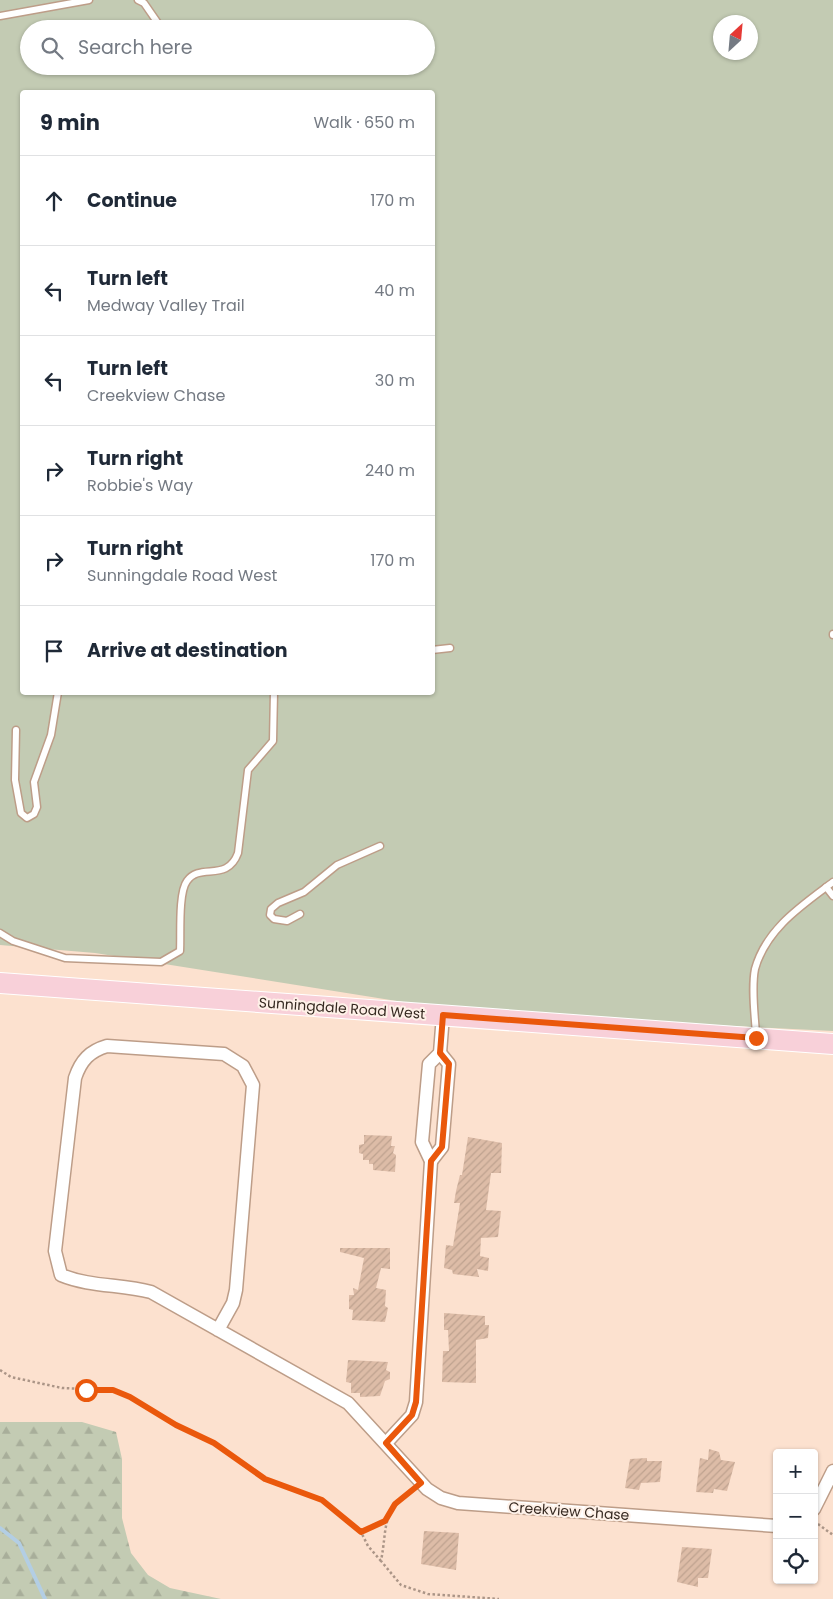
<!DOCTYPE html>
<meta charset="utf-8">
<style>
body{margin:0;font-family:Poppins,sans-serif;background:#f2f2f3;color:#1f2937}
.controls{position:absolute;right:15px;bottom:15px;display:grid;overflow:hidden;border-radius:5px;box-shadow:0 1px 4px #0004}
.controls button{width:45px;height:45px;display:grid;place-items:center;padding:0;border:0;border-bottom:1px solid #e0e1e3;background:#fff;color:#1f2937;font:25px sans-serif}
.compass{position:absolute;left:713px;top:15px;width:45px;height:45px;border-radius:50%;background:#fff;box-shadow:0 1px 4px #0004;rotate:26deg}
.stop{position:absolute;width:15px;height:15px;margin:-11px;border:4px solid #ea580c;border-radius:50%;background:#fff}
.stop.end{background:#ea580c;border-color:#fff;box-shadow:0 1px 5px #0008}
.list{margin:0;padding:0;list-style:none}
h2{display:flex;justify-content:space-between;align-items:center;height:65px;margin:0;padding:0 20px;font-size:21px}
h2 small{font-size:16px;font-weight:400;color:#747a83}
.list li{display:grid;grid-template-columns:32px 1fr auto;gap:15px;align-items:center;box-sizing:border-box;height:90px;padding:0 20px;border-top:1px solid #e0e1e3}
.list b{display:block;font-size:19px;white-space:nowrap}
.list p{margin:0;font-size:16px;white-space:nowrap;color:#747a83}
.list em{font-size:16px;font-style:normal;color:#747a83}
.icon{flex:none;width:28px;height:28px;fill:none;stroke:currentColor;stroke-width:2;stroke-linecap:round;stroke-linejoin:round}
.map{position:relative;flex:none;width:833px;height:1599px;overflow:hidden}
.search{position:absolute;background:#fff;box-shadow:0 1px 4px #0004;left:20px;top:20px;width:415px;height:55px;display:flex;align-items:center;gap:12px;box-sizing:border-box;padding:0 18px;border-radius:28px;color:#747a83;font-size:19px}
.panel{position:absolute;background:#fff;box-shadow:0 1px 4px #0004;left:20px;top:90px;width:415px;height:605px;border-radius:5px}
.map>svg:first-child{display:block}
.green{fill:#c3cbb3;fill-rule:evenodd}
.forest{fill:url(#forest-firs)}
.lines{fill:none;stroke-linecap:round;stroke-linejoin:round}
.stream{stroke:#b3cee4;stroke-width:4}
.building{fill:url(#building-hatch)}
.service-casing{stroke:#bd9d88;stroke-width:9}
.minor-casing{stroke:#bd9d88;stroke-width:15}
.primary-casing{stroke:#fff;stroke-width:22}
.path{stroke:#ab9587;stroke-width:2.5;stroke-dasharray:2.5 2.5;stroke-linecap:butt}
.service{stroke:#fff;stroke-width:6}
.minor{stroke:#fff;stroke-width:12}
.primary{stroke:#f8d0d9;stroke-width:20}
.route{stroke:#ea580c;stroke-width:6}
.labels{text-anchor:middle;stroke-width:4;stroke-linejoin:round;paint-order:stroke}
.street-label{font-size:14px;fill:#372a22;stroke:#fef1e8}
</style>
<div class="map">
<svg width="833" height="1599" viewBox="0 0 833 1599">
<defs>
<pattern id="forest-firs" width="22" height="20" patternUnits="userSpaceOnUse" patternTransform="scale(1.25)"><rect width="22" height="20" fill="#c3cbb3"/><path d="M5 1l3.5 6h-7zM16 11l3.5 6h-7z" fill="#a8ae9a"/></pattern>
<pattern id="building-hatch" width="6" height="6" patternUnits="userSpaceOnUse" patternTransform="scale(1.25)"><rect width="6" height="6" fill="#ddbca7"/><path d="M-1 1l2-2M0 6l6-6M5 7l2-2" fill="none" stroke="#bea28f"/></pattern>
</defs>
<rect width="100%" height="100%" fill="#fce1cf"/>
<path class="green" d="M0 0H833V1031L472 1013 95 953 0 945ZM720 22H750V52H720ZM29 29H426V66H29ZM22 92H432V692H22Z"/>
<polygon class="forest" points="0,1422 82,1422 116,1432 122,1459 122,1518 131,1553 148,1575 170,1588 221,1599 0,1599"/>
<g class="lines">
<polyline class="stream" points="0,1528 19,1543 45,1599"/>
</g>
<g class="building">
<polygon points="364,1135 392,1136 391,1146 395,1146 393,1153 396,1155 395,1172 373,1170 373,1164 369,1164 369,1160 363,1160 363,1154 359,1153 359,1145 364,1144"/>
<polygon points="468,1137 502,1143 501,1173 491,1173 486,1210 501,1211 498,1237 481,1238 480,1256 489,1258 488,1271 477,1269 479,1277 453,1274 452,1270 444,1268 446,1245 453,1246 460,1203 454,1203 456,1191 460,1175 462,1175"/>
<polygon points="340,1248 390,1248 390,1269 381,1268 376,1288 386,1290 385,1306 388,1308 385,1322 352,1320 353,1310 349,1309 349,1295 354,1295 353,1288 358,1290 364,1258 340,1252"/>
<polygon points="444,1313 485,1316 485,1325 489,1325 488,1338 476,1340 476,1383 442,1382 443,1351 449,1351 448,1330 444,1330"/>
<polygon points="348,1360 388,1362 386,1370 390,1372 390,1379 385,1381 380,1396 360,1397 360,1393 351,1393 351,1383 346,1382"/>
<polygon points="709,1449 719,1452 721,1460 735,1462 727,1491 714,1489 713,1493 696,1492 700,1458 708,1460"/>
<polygon points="647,1458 647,1461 662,1461 660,1482 641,1483 639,1490 625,1488 630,1459"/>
<polygon points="424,1531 459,1533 456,1570 421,1564"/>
<polygon points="682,1547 712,1549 708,1578 698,1578 698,1587 677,1582"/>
</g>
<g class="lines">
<g class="service-casing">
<g id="service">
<polyline points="138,0 144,3 162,29"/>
<polyline points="0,16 89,0"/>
<polyline points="833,635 833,634"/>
<polyline points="432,650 450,648"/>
<polyline points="16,730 15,780 21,813 27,818 34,814 37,807 34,782 51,735 58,692"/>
<polyline points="826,887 833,896"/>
<polyline points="300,914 287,921 274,919 270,915 271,909 278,903 304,892 337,865 380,846"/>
<path d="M0 933 13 941 65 958 161 962 180 951C181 935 178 893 187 881 200 862 227 883 238 853L248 770 273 741 274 692"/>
<path d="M756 1035C755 1015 751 989 755 969 766 929 801 906 833 882"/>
</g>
</g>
<g class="minor-casing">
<g id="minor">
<polyline points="431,1161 442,1147 449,1064 440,1053"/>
<path d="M218 1330 233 1303 236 1290 253 1085 243 1066 224 1054 107 1046C90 1051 81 1060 75 1078L55 1251 61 1275C90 1287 121 1284 151 1292L348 1403 427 1489 441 1498 458 1503 777 1526"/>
<polyline points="386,1443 412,1415 416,1402 431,1161 422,1142 429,1064 440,1053 443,1015"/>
<polyline points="814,1509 833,1471"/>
</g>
</g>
<g class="primary-casing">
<polyline id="primary" points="0,983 833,1044"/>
</g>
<g class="path">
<polyline points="0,1370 11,1377 62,1388 113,1390 130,1397 176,1425 214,1443 265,1479 322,1500 361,1532"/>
<path d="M412 1490C380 1516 388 1524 381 1561L401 1585 428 1594 499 1599"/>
<polyline points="818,1524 833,1535"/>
<polyline points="381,1561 368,1546 361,1532 385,1521"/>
</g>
<use href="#service" class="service"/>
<use href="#minor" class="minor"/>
<use href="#primary" class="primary"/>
</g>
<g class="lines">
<polyline class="route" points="86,1390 113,1390 130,1397 176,1425 214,1443 265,1479 322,1500 361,1532 385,1521 395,1504 421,1483 386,1443 412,1415 416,1402 431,1161 442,1147 449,1064 440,1053 443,1015 756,1038"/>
</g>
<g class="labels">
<g class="street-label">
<text transform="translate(342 1008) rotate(4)" y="5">Sunningdale Road West</text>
<text transform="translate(569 1511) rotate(4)" y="5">Creekview Chase</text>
</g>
</g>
</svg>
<div class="controls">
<button>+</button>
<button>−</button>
<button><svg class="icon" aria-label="locate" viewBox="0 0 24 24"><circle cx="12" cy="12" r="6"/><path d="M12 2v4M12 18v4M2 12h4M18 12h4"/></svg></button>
</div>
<svg class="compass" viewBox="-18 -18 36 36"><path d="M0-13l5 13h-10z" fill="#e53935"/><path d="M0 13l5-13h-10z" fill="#747a83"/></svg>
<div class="stop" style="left:86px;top:1390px"></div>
<div class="stop end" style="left:756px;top:1038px"></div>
<div class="search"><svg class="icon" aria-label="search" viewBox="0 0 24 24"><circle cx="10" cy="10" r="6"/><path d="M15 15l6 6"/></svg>Search here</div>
<section class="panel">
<h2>9 min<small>Walk · 650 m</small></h2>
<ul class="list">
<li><svg class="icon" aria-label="ahead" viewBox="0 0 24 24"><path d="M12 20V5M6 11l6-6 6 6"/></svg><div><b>Continue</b></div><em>170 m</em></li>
<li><svg class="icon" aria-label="left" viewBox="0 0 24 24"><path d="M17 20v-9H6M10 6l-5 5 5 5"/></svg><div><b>Turn left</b><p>Medway Valley Trail</p></div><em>40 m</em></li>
<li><svg class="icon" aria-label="left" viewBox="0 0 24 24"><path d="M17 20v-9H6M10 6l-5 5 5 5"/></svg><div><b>Turn left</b><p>Creekview Chase</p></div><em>30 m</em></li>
<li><svg class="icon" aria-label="right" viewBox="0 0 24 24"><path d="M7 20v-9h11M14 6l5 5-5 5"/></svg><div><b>Turn right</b><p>Robbie's Way</p></div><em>240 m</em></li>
<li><svg class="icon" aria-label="right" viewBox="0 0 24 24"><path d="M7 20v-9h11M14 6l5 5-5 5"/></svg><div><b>Turn right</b><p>Sunningdale Road West</p></div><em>170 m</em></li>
<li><svg class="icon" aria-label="arrive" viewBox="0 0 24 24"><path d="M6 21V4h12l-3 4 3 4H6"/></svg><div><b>Arrive at destination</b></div></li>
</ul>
</section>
</div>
